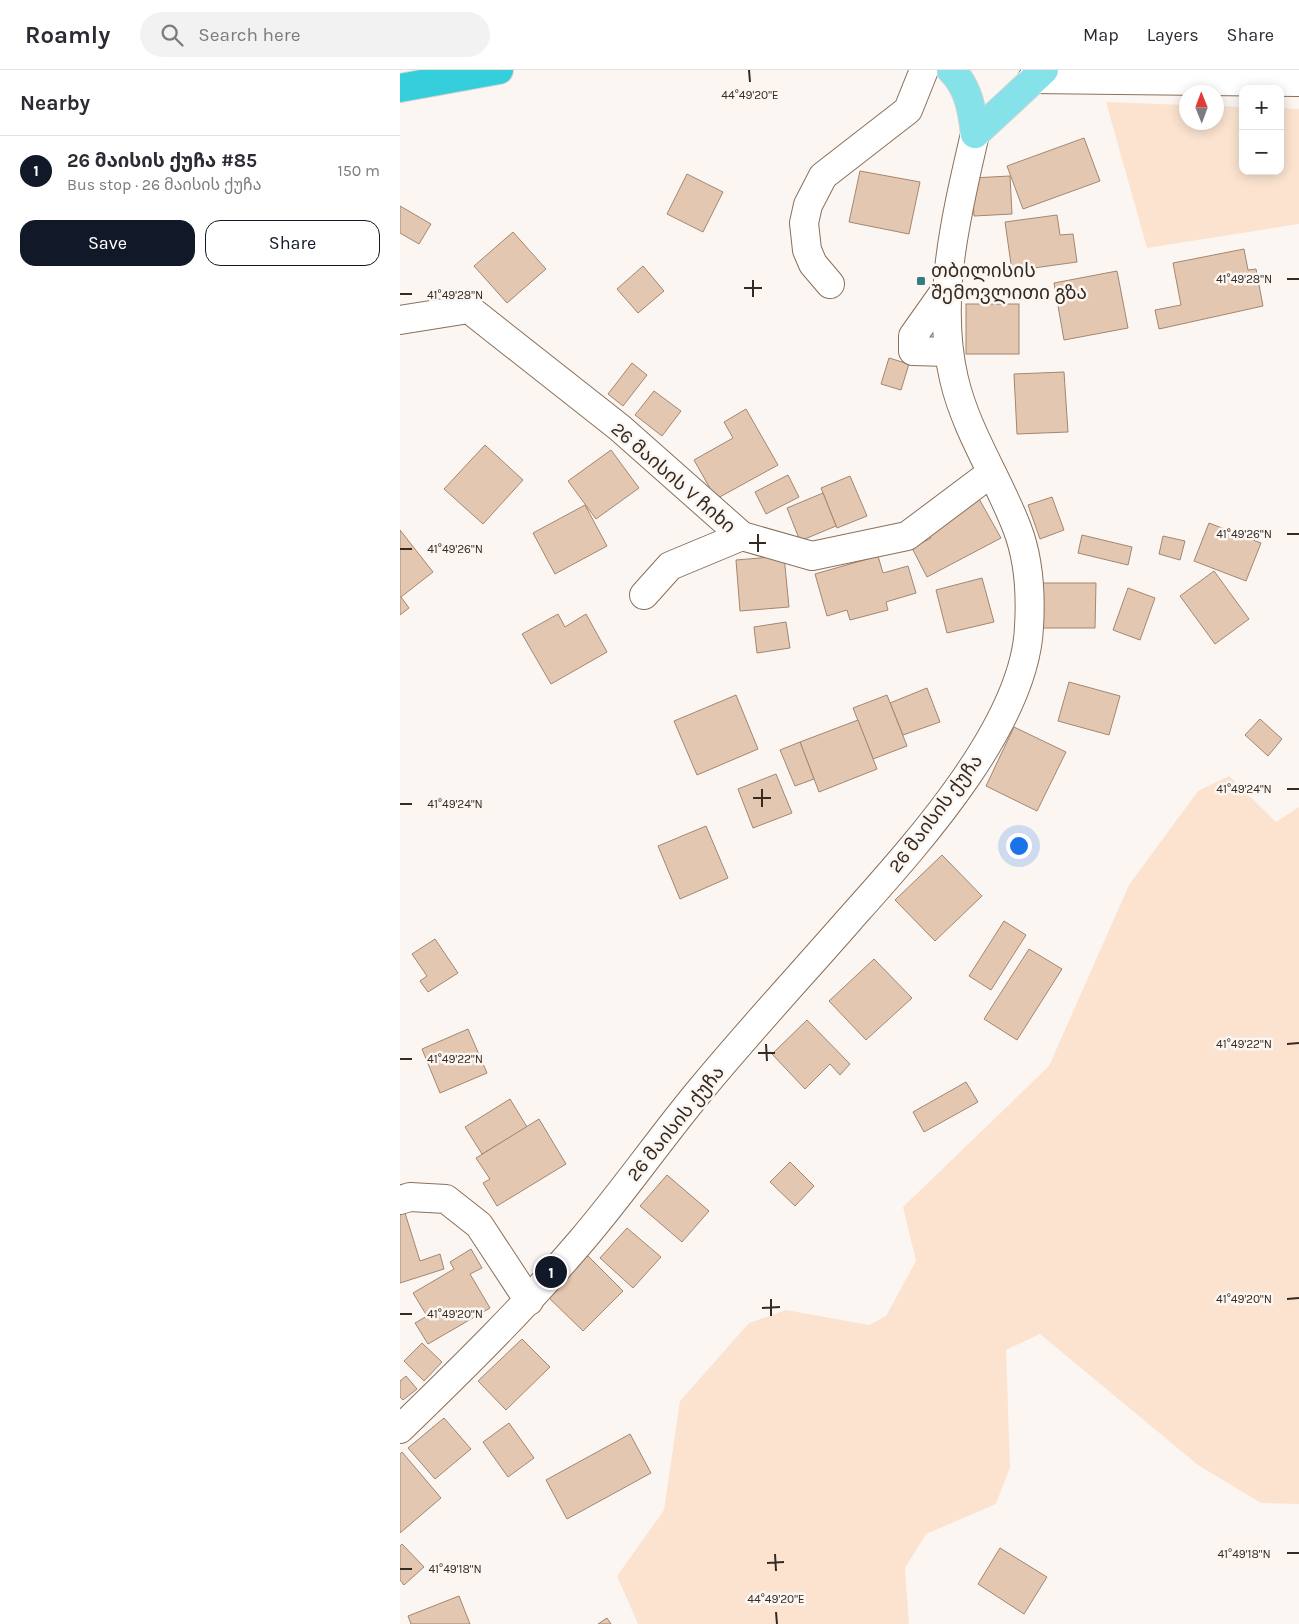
<!DOCTYPE html>
<meta charset="utf-8">
<style>
body{margin:0;font-family:Karla,"Noto Sans Georgian",sans-serif;background:#f2f2f3;color:#2b2b33}
.controls{position:absolute;right:15px;top:15px;display:grid;overflow:hidden;border-radius:10px;box-shadow:0 2px 12px #0003}
.controls button{width:45px;height:45px;display:grid;place-items:center;padding:0;border:0;border-bottom:1px solid #e1e1e2;background:#fff;color:#2b2b33;font:25px sans-serif}
.compass{position:absolute;left:779px;top:15px;width:45px;height:45px;border-radius:50%;background:#fff;box-shadow:0 2px 12px #0003;rotate:359deg}
.you{position:absolute;left:618px;top:775px;width:18px;height:18px;margin:-12px;border:4px solid #fff;border-radius:50%;background:#1a73e8;box-shadow:0 0 0 8px #1a73e833}
.badge{display:grid;place-items:center;width:32px;height:32px;border-radius:50%;background:#111827;color:#fff;font-size:16px;font-weight:700}
.pin{position:absolute;translate:-50% -50%;border:2px solid #fff;box-shadow:0 1px 5px #0006}
.list{margin:0;padding:0;list-style:none}
h2{display:flex;justify-content:space-between;align-items:center;height:65px;margin:0;padding:0 20px;font-size:21px}
h2 small{font-size:16px;font-weight:400;color:#7c7c81}
.list li{display:grid;grid-template-columns:32px 1fr auto;gap:15px;align-items:center;box-sizing:border-box;height:70px;padding:0 20px;border-top:1px solid #e1e1e2}
.list b{display:block;font-size:19px;white-space:nowrap}
.list p{margin:0;font-size:16px;white-space:nowrap;color:#7c7c81}
.list em{font-size:16px;font-style:normal;color:#7c7c81}
.actions{display:flex;gap:10px;padding:15px 20px}
.actions a{flex:1;padding:11px 0;border:1px solid #111827;border-radius:15px;text-align:center;font-size:18px;color:#111827}
.actions .main{background:#111827;color:#fff}
.icon{flex:none;width:28px;height:28px;fill:none;stroke:currentColor;stroke-width:2;stroke-linecap:round;stroke-linejoin:round}
.map{position:relative;flex:none;width:899px;height:1554px;overflow:hidden}
header{display:flex;align-items:center;gap:30px;box-sizing:border-box;height:70px;padding:0 25px;background:#fff;border-bottom:1px solid #e1e1e2}
header strong{font-size:24px}
nav{display:flex;gap:28px;margin-inline-start:auto;font-size:18px}
.search{width:350px;height:45px;background:#f2f2f3;display:flex;align-items:center;gap:12px;box-sizing:border-box;padding:0 18px;border-radius:28px;color:#7c7c81;font-size:19px}
main{display:flex}
aside{flex:1;background:#fff}
.map>svg:first-child{display:block}
.green{fill:#fbe3d0}
.building{fill:#e4c7b0;stroke:#a28771}
.lines{fill:none;stroke-linecap:round;stroke-linejoin:round}
.minor-casing{stroke:#8a705a;stroke-width:30}
.major-casing{stroke:#d7d4d3;stroke-width:30}
.highway-casing{stroke:#d7d4d3;stroke-width:30}
.minor{stroke:#fff;stroke-width:28}
.major{stroke:#85e2e9;stroke-width:28}
.highway{stroke:#34cfda;stroke-width:28}
.ticks{fill:none;stroke:#352a21;stroke-width:2}
.poi-dot{fill:#337c82;stroke:#fcf6f2;stroke-width:2}
.labels{text-anchor:middle;stroke-width:5;stroke-linejoin:round;paint-order:stroke}
.poi-label{font-size:19px;fill:#352a21;stroke:#fcf6f2;text-anchor:start}
.street-label{font-size:19px;fill:#352a21;stroke:#fcf6f2}
.ticks-label{font-size:12px;text-anchor:middle;fill:#352a21;stroke:#fcf6f2;stroke-width:5;stroke-linejoin:round;paint-order:stroke}
</style>
<header>
<strong>Roamly</strong>
<div class="search"><svg class="icon" aria-label="search" viewBox="0 0 24 24"><circle cx="10" cy="10" r="6"/><path d="M15 15l6 6"/></svg>Search here</div>
<nav><a>Map</a><a>Layers</a><a>Share</a></nav>
</header>
<main>
<aside>
<h2>Nearby<small></small></h2>
<ul class="list">
<li><span class="badge">1</span><div><b>26 მაისის ქუჩა #85</b><p>Bus stop · 26 მაისის ქუჩა</p></div><em>150 m</em></li>
</ul>
<div class="actions"><a class="main">Save</a><a>Share</a></div>
</aside>
<div class="map">
<svg width="899" height="1554" viewBox="0 0 899 1554">
<rect width="100%" height="100%" fill="#fcf6f2"/>
<g class="green">
<polygon points="706,32 786,35 786,52 816,52 817,36 843,37 843,101 880,101 880,38 899,39 899,154 747,178"/>
<polygon points="829,706 876,752 899,737 899,1434 861,1433 798,1395 640,1264 606,1280 610,1397 596,1434 526,1464 505,1498 509,1554 238,1554 217,1506 264,1440 280,1331 349,1253 386,1240 469,1255 486,1246 516,1191 503,1137 649,996 729,815 798,721"/>
</g>
<g class="building">
<polygon points="684,68 700,111 623,139 607,96"/>
<polygon points="460,101 520,112 509,164 449,152"/>
<polygon points="287,104 323,122 303,162 267,144"/>
<polygon points="610,106 612,144 574,146 572,108"/>
<polygon points="0,136 31,154 19,174 0,163"/>
<polygon points="657,145 660,165 673,164 677,192 612,201 605,152"/>
<polygon points="113,162 146,199 107,233 74,196"/>
<polygon points="844,179 848,200 856,199 863,236 759,259 755,240 781,235 773,193"/>
<polygon points="243,196 264,221 238,243 217,219"/>
<polygon points="717,201 728,258 664,270 654,213"/>
<rect x="566" y="234" width="53" height="50"/>
<polygon points="489,288 509,294 501,320 481,314"/>
<polygon points="232,293 247,305 223,336 208,324"/>
<polygon points="664,302 668,362 617,364 614,304"/>
<polygon points="254,321 281,341 262,366 235,345"/>
<polygon points="346,339 378,395 316,429 294,390 333,368 324,352"/>
<polygon points="85,375 123,410 83,454 44,419"/>
<polygon points="211,380 239,418 196,449 168,411"/>
<polygon points="388,405 399,427 366,444 355,422"/>
<polygon points="450,406 467,446 437,458 421,418"/>
<polygon points="423,423 436,456 400,471 387,438"/>
<polygon points="578,427 601,468 527,507 512,478 531,468 525,455"/>
<polygon points="652,427 664,460 640,469 628,435"/>
<polygon points="185,435 207,476 155,504 133,463"/>
<polygon points="809,453 861,473 846,511 794,491"/>
<polygon points="0,460 33,502 1,527 9,538 0,545"/>
<polygon points="682,465 732,477 728,495 678,483"/>
<polygon points="763,466 785,471 780,490 759,484"/>
<polygon points="384,486 389,537 340,541 336,490"/>
<polygon points="478,486 483,503 508,496 516,523 486,532 488,540 450,550 447,540 427,546 415,504"/>
<polygon points="814,501 849,549 815,574 780,526"/>
<polygon points="582,508 594,552 547,563 536,520"/>
<polygon points="643,513 696,513 695,558 643,558"/>
<polygon points="728,518 755,528 740,570 713,560"/>
<polygon points="158,544 165,557 186,544 207,582 151,614 122,564"/>
<polygon points="386,552 390,578 357,583 354,557"/>
<polygon points="669,612 720,626 709,665 658,651"/>
<polygon points="527,618 540,652 503,665 490,633"/>
<polygon points="336,625 358,679 297,705 274,651"/>
<polygon points="487,625 507,676 473,689 453,638"/>
<polygon points="860,649 882,669 868,686 845,665"/>
<polygon points="458,650 477,699 419,722 400,672"/>
<polygon points="614,657 666,682 637,741 586,716"/>
<polygon points="400,672 414,709 395,716 380,680"/>
<polygon points="376,704 392,743 353,758 338,719"/>
<polygon points="306,756 328,808 280,829 258,776"/>
<polygon points="542,785 582,826 535,871 495,830"/>
<polygon points="604,851 626,865 591,920 569,906"/>
<polygon points="35,869 58,903 28,922 20,911 27,906 12,884"/>
<polygon points="629,879 662,899 617,970 584,949"/>
<polygon points="474,889 512,928 466,970 429,931"/>
<polygon points="407,950 450,994 440,1005 430,994 405,1019 372,984"/>
<polygon points="68,959 87,1003 40,1023 22,979"/>
<polygon points="566,1012 578,1032 524,1062 513,1042"/>
<polygon points="110,1029 127,1057 82,1084 65,1057"/>
<polygon points="139,1049 166,1094 97,1136 83,1113 90,1109 76,1088"/>
<polygon points="390,1092 414,1116 395,1136 370,1112"/>
<polygon points="267,1105 309,1141 282,1172 240,1136"/>
<polygon points="5,1143 20,1191 40,1184 44,1199 0,1213 0,1144"/>
<polygon points="227,1158 261,1187 233,1218 200,1188"/>
<polygon points="71,1179 82,1198 70,1204 90,1238 28,1274 15,1253 27,1246 13,1223 54,1199 50,1192"/>
<polygon points="186,1184 223,1221 183,1261 146,1225"/>
<polygon points="122,1269 150,1297 106,1340 78,1311"/>
<polygon points="22,1273 42,1292 24,1311 4,1291"/>
<polygon points="6,1306 17,1319 3,1330 0,1327 0,1311"/>
<polygon points="44,1348 71,1379 35,1409 8,1378"/>
<polygon points="109,1353 134,1388 108,1407 83,1372"/>
<polygon points="230,1364 251,1403 167,1449 146,1410"/>
<polygon points="2,1382 41,1428 0,1463 0,1384"/>
<polygon points="2,1474 24,1497 4,1515 0,1510 0,1476"/>
<polygon points="600,1478 647,1507 624,1544 578,1514"/>
<polygon points="59,1526 70,1554 11,1554 8,1546"/>
<polygon points="207,1548 211,1554 198,1554"/>
</g>
<g class="lines">
<g class="minor-casing">
<g id="minor">
<polyline points="632,9 899,12"/>
<polyline points="430,214 413,194 407,180 404,153 408,135 423,106 508,40 524,0"/>
<polyline points="547,218 513,266 513,281 549,282"/>
<polyline points="0,250 69,239 220,358 342,466 412,486 507,466 591,403"/>
<polyline points="244,525 270,496 342,466"/>
<polyline points="0,1130 10,1127 46,1129 79,1155 129,1231"/>
<path d="M0 1359C63 1298 125 1237 182 1170 224 1121 261 1067 302 1018 350 960 401 905 450 849 514 777 625 656 629 557 631 524 629 489 617 458 598 408 566 361 554 309 535 229 557 142 575 64"/>
</g>
</g>
<g class="major-casing">
<g id="major">
<path d="M551 0C569 18 572 40 575 64"/>
<polyline points="575,64 644,0"/>
</g>
</g>
<g class="highway-casing">
<polyline id="highway" points="0,18 99,0"/>
</g>
<use href="#minor" class="minor"/>
<use href="#major" class="major"/>
<use href="#highway" class="highway"/>
</g>
<path class="ticks" d="M349 0 350 12M887 209H899M353 210V227M344 218H362M0 224H12M358 464V482M887 464H899M349 473H366M0 479H12M362 719V737M887 719H899M353 728H371M0 734H12M366 974 367 991M887 974 899 973M358 983H375M0 989H12M371 1229V1246M887 1229 899 1228M362 1238 380 1237M0 1244H12M887 1483H899M375 1484 376 1501M367 1493 384 1492M0 1499H12M376 1542 377 1554"/>
<rect class="poi-dot" x="516" y="206" width="10" height="10" rx="2.5"/>
<g class="labels">
<g class="poi-label">
<text x="531" y="207">თბილისის<tspan x="531" dy="22">შემოვლითი გზა</tspan></text>
</g>
<g class="street-label">
<text transform="translate(274 407) rotate(41)" y="7">26 მაისის V ჩიხი</text>
<text transform="translate(535 743) rotate(-53)" y="7">26 მაისის ქუჩა</text>
<text transform="translate(275 1053) rotate(-51)" y="7">26 მაისის ქუჩა</text>
</g>
</g>
<g class="ticks-label">
<text x="350" y="29">44°49'20"E</text>
<text x="844" y="213">41°49'28"N</text>
<text x="55" y="229">41°49'28"N</text>
<text x="844" y="468">41°49'26"N</text>
<text x="55" y="483">41°49'26"N</text>
<text x="844" y="723">41°49'24"N</text>
<text x="55" y="738">41°49'24"N</text>
<text x="844" y="978">41°49'22"N</text>
<text x="55" y="993">41°49'22"N</text>
<text x="844" y="1233">41°49'20"N</text>
<text x="55" y="1248">41°49'20"N</text>
<text x="844" y="1488">41°49'18"N</text>
<text x="55" y="1503">41°49'18"N</text>
<text x="376" y="1533">44°49'20"E</text>
</g>
</svg>
<div class="controls">
<button>+</button>
<button>−</button>
</div>
<svg class="compass" viewBox="-18 -18 36 36"><path d="M0-13l5 13h-10z" fill="#e53935"/><path d="M0 13l5-13h-10z" fill="#7c7c81"/></svg>
<div class="you"></div>
<div class="pin badge" style="left:151px;top:1202px">1</div>
</div>
</main>
